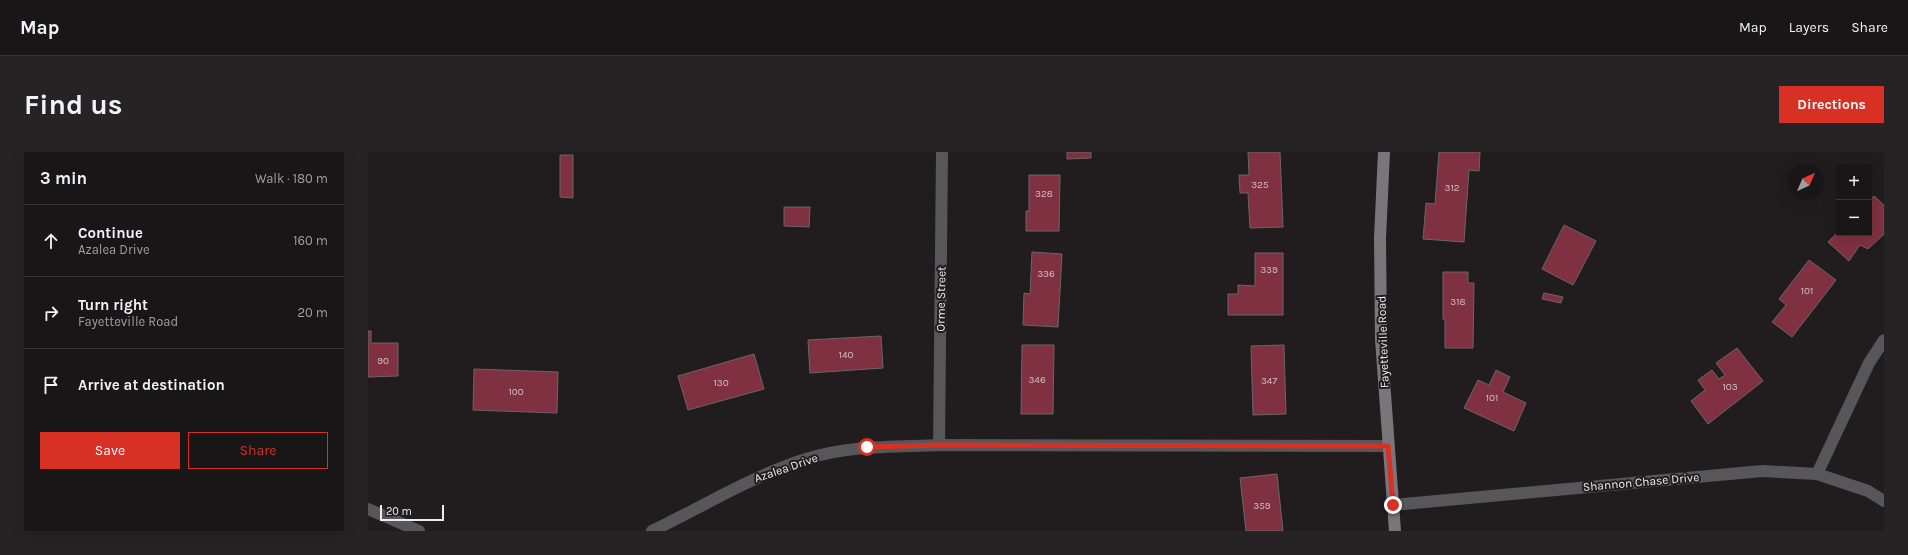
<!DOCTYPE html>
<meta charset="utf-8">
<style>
body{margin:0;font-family:Karla,sans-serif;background:#262324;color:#f1f3f6}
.controls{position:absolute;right:12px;top:12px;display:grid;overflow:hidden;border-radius:0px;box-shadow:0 4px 16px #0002}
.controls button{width:36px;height:36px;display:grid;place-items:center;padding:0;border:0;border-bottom:1px solid #373536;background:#191617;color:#f1f3f6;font:20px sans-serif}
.compass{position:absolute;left:1420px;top:12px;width:36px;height:36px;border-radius:50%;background:#191617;box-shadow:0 4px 16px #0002;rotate:44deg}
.scale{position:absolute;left:12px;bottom:10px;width:64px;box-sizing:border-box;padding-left:4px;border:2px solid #efecee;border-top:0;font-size:11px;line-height:14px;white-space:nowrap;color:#efecee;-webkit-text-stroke:3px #211d1f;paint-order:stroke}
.stop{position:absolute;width:12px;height:12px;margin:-9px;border:3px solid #d93025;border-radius:50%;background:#fff}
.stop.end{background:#d93025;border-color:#fff;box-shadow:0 1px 4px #0008}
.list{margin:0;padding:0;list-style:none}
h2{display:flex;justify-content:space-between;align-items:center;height:52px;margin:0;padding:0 16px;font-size:17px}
h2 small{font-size:13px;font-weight:400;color:#9f9fa1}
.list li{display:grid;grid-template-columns:26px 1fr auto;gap:12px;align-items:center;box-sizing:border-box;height:72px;padding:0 16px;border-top:1px solid #373536}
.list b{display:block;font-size:15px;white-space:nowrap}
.list p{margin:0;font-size:13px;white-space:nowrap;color:#9f9fa1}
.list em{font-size:13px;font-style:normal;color:#9f9fa1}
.actions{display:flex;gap:8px;padding:12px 16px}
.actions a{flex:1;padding:9px 0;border:1px solid #d93025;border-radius:0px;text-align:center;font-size:14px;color:#d93025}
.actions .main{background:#d93025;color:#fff}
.icon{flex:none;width:22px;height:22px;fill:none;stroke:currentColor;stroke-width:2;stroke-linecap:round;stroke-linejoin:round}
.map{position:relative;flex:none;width:1516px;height:379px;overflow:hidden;border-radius:0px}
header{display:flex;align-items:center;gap:24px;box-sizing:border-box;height:56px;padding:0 20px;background:#191617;border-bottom:1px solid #373536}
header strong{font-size:19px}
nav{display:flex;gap:22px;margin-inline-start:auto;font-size:14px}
.intro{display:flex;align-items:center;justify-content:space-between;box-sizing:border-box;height:96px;padding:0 24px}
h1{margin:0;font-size:28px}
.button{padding:10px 18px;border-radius:0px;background:#d93025;color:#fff;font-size:14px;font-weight:700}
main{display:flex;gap:24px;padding:0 24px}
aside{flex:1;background:#191617;border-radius:0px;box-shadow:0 4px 16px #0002}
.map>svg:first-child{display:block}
.building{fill:#7f3141;stroke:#6c6566}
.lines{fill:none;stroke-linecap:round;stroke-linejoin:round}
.street{stroke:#575658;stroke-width:12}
.secondary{stroke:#787679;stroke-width:12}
.route{stroke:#d93025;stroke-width:5}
.labels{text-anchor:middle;stroke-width:4;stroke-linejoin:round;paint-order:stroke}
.number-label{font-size:10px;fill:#d3bdc3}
.street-label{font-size:12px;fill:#efecee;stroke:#211d1f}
</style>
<header>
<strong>Map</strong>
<nav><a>Map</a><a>Layers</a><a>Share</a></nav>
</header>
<div class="intro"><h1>Find us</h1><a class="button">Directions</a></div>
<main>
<aside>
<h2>3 min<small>Walk · 180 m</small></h2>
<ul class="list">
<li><svg class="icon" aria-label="ahead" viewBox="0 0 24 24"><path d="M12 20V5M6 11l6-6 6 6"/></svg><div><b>Continue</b><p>Azalea Drive</p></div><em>160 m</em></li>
<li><svg class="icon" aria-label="right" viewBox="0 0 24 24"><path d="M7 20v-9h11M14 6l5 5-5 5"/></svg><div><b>Turn right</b><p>Fayetteville Road</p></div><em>20 m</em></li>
<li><svg class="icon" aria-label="arrive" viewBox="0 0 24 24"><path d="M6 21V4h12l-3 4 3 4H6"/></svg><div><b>Arrive at destination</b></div></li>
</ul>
<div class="actions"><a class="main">Save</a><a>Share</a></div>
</aside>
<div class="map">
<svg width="1516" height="379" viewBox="0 0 1516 379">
<rect width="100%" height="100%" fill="#211d1f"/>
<g class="building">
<polygon points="699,0 723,0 723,6 699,7"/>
<polygon points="880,0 912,0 915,75 882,76 880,41 872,41 871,23 881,23"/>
<polygon points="1071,0 1112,0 1111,19 1101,18 1096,90 1055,87 1058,51 1067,52"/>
<polygon points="192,3 205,3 205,46 192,45"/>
<polygon points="661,23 692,23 691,79 658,79 658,59 661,59"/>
<polygon points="1506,44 1516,53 1516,82 1500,97 1492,93 1481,109 1460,90 1471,79 1471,81 1501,81 1501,49"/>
<polygon points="416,55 442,55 441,75 416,74"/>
<polygon points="1196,73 1228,89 1205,133 1174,117"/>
<polygon points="664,100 694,102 690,175 655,173 656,141 662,142"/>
<polygon points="887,101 915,101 915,163 860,163 860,142 870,142 870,133 887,134"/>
<polygon points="1441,108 1468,128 1424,185 1404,170 1418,153 1411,147"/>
<polygon points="1075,120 1100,120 1100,131 1106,131 1105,196 1077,196 1077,168 1075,167"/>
<polygon points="1176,141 1195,145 1193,151 1174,147"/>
<polygon points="0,179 3,179 3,191 30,191 30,224 0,225"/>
<polygon points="513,184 515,216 442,221 440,188"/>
<polygon points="654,193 686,193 685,262 653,262"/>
<polygon points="916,193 918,262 885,263 883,194"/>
<polygon points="1369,196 1395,229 1340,272 1323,249 1337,238 1330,228 1344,218 1351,227 1357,223 1348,211"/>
<polygon points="386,202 396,237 320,258 310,224"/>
<polygon points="106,217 190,220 189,261 105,258"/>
<polygon points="1128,218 1142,225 1135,240 1158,251 1146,279 1096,256 1110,228 1121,233"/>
<polygon points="909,322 915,379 878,379 872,326"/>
</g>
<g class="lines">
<g class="street">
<polyline points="571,293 574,0"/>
<polyline points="1449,322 1501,211 1516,188"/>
<polyline points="1025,353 1394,319 1449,322 1500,339 1516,349"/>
<polyline points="0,357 51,379"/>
<path d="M284 379C336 354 384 324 438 307 481 293 527 295 571 293L1020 294"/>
</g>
<polyline class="secondary" points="1016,0 1012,86 1013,187 1027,379"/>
</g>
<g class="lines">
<polyline class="route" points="499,295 571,293 1020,294 1025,353"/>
</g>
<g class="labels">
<g class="number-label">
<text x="892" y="36">325</text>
<text x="1084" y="39">312</text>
<text x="676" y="45">328</text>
<text x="901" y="121">339</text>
<text x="678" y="125">336</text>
<text x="1439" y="142">101</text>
<text x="1090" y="153">318</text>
<text x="478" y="206">140</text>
<text x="15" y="212">90</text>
<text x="669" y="231">346</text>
<text x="901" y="232">347</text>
<text x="353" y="234">130</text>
<text x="1362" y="238">103</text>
<text x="148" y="243">100</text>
<text x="1124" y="249">101</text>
<text x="894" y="357">359</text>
</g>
<g class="street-label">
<text transform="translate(573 147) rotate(-89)" y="4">Orme Street</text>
<text transform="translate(1015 190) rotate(-92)" y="4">Fayetteville Road</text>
<text transform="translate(418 316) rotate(-19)" y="4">Azalea Drive</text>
<text transform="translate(1273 330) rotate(-5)" y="4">Shannon Chase Drive</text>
</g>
</g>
</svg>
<div class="controls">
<button>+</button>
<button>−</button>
</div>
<svg class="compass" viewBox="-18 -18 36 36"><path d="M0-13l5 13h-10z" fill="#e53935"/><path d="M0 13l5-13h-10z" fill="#9f9fa1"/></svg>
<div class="scale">20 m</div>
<div class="stop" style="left:499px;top:295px"></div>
<div class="stop end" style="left:1025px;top:353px"></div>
</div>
</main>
